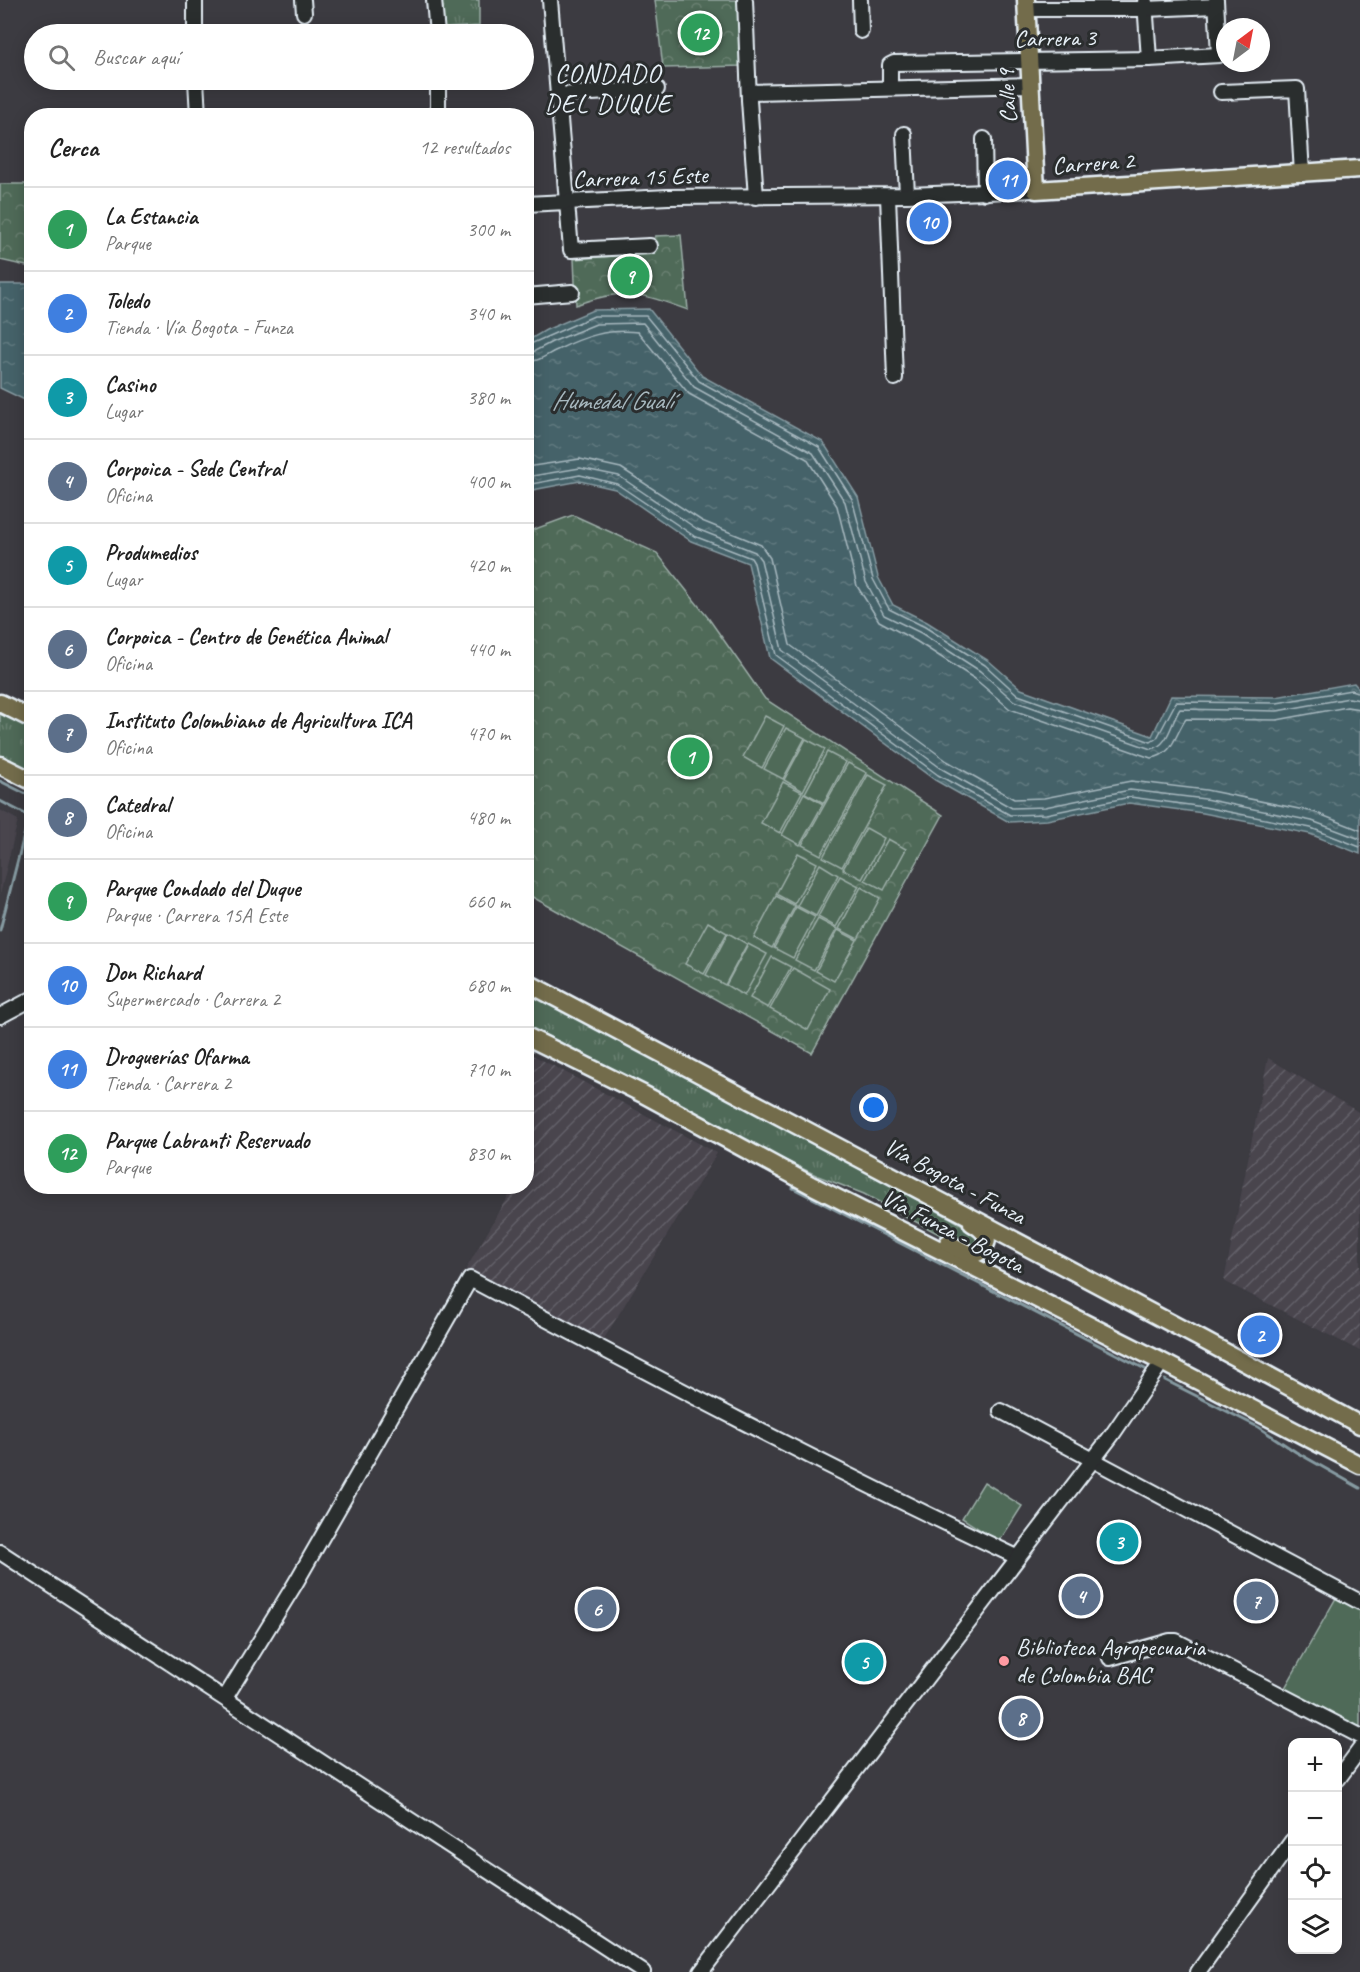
<!DOCTYPE html>
<html lang="es">
<meta charset="utf-8">
<style>
body{margin:0;font-family:Caveat,sans-serif;background:#f2f2f2;color:#222}
.controls{position:absolute;right:18px;bottom:18px;display:grid;overflow:hidden;border-radius:12px;box-shadow:0 3px 15px #0003}
.controls button{width:54px;height:54px;display:grid;place-items:center;padding:0;border:0;border-bottom:2px solid #e0e0e0;background:#fff;color:#222;font:30px sans-serif}
.compass{position:absolute;left:1216px;top:18px;width:54px;height:54px;border-radius:50%;background:#fff;box-shadow:0 3px 15px #0003;rotate:32deg}
.you{position:absolute;left:874px;top:1108px;width:21px;height:21px;margin:-15px;border:4px solid #fff;border-radius:50%;background:#1a73e8;box-shadow:0 0 0 9px #1a73e833}
.badge{display:grid;place-items:center;width:39px;height:39px;border-radius:50%;background:#0b8043;color:#fff;font-size:20px;font-weight:700}
.pin{position:absolute;translate:-50% -50%;border:3px solid #fff;box-shadow:0 2px 6px #0006}
.list{margin:0;padding:0;list-style:none}
h2{display:flex;justify-content:space-between;align-items:center;height:78px;margin:0;padding:0 24px;font-size:26px}
h2 small{font-size:20px;font-weight:400;color:#767676}
.list li{display:grid;grid-template-columns:39px 1fr auto;gap:18px;align-items:center;box-sizing:border-box;height:84px;padding:0 24px;border-top:2px solid #e0e0e0}
.list b{display:block;font-size:22px;white-space:nowrap}
.list p{margin:0;font-size:20px;white-space:nowrap;color:#767676}
.list em{font-size:20px;font-style:normal;color:#767676}
.icon{flex:none;width:33px;height:33px;fill:none;stroke:currentColor;stroke-width:2;stroke-linecap:round;stroke-linejoin:round}
.map{position:relative;flex:none;width:1360px;height:1972px;overflow:hidden}
.search{position:absolute;background:#fff;box-shadow:0 3px 15px #0003;left:24px;top:24px;width:510px;height:66px;display:flex;align-items:center;gap:15px;box-sizing:border-box;padding:0 21px;border-radius:33px;color:#767676;font-size:22px}
.panel{position:absolute;background:#fff;box-shadow:0 3px 15px #0003;left:24px;top:108px;width:510px;height:1086px;border-radius:24px}
.map>svg:first-child{display:block}
.built{fill:#49454e}
.industrial{fill:url(#industrial-furrows)}
.grass{fill:url(#grass-tufts);stroke:#9caea8;stroke-width:1.5}
.park{fill:url(#park-crowns);stroke:#9caea8;stroke-width:1.5}
.pitch{fill:#506a58;stroke:#9caea8;stroke-width:1.5}
.water{fill:url(#water-ripples);stroke:#869ba2;stroke-width:1.5}
.lines{fill:none;stroke-linecap:round;stroke-linejoin:round}
.shore{stroke:#a7b8bf;stroke-width:1.5}
.stream{stroke:#869ba2;stroke-width:3}
.minor-casing{stroke:#e8f1f8;stroke-width:18}
.major-casing{stroke:#e8f1f8;stroke-width:21}
.minor{stroke:#2a2d2e;stroke-width:14}
.major{stroke:#736c4b;stroke-width:16}
.poi-dot{fill:#ff9aa2;stroke:#2a2d2e;stroke-width:2}
.labels{text-anchor:middle;stroke-width:6;stroke-linejoin:round;paint-order:stroke}
.street-label{font-size:24px;fill:#e8f1f8;stroke:#2a2d2e}
.poi-label{font-size:24px;fill:#e8f1f8;stroke:#2a2d2e;text-anchor:start}
.neighbourhood-label{font-size:26px;letter-spacing:1.5px;fill:#e8f1f8;stroke:#2a2d2e}
.water-label{font-size:26px;font-style:italic;fill:#a7b8bf;stroke:#2a2d2e}
</style>
<div class="map">
<svg width="1360" height="1972" viewBox="0 0 1360 1972">
<defs>
<pattern id="industrial-furrows" width="10" height="10" patternUnits="userSpaceOnUse" patternTransform="scale(1.5)"><rect width="10" height="10" fill="#49454e"/><path d="M-1 1l2-2M0 10L10 0M9 11l2-2" fill="none" stroke="#636068"/></pattern>
<pattern id="grass-tufts" width="24" height="20" patternUnits="userSpaceOnUse" patternTransform="scale(1.5)"><rect width="24" height="20" fill="#506a58"/><path d="M3 7l-1-3M5 7V3M7 7l1-3M15 17l-1-3M17 17v-4M19 17l1-3" fill="none" stroke="#698071"/></pattern>
<pattern id="park-crowns" width="20" height="18" patternUnits="userSpaceOnUse" patternTransform="scale(1.5)"><rect width="20" height="18" fill="#506a58"/><path d="M2 6a3 3 0 1 1 6 0M12 15a3 3 0 1 1 6 0" fill="none" stroke="#698071"/></pattern>
<pattern id="water-ripples" width="26" height="14" patternUnits="userSpaceOnUse" patternTransform="scale(1.5)"><rect width="26" height="14" fill="#456269"/><path d="M2 4q2-2 4 0t4 0M15 11q2-2 4 0t4 0" fill="none" stroke="#60797f"/></pattern>
</defs>
<rect width="100%" height="100%" fill="#3c3b41"/>
<filter id="ink" filterUnits="userSpaceOnUse"><feTurbulence type="fractalNoise" baseFrequency=".0167" numOctaves="2"/><feDisplacementMap in="SourceGraphic" scale="12" xChannelSelector="R" yChannelSelector="G"/><feConvolveMatrix kernelMatrix="1 2 1 2 8 2 1 2 1" color-interpolation-filters="sRGB"/></filter>
<g filter="url(#ink)">
<polygon class="built" points="0,810 18,820 0,895"/>
<g class="industrial">
<polygon points="527,1052 717,1153 602,1342 466,1269 514,1187 526,1186"/>
<polygon points="1268,1058 1360,1113 1360,1351 1224,1281"/>
</g>
<g class="grass">
<polygon points="442,0 479,0 479,26 444,28"/>
<polygon points="0,710 31,727 31,773 0,756"/>
<path d="M527 991 838 1153 872 1175 972 1230C978 1234 980 1238 978 1245L963 1247 864 1194 818 1176 741 1139 527 1032Z"/>
</g>
<g class="park">
<polygon points="655,0 739,0 742,66 663,68"/>
<polygon points="0,184 31,184 31,267 0,260"/>
<path d="M681 235 688 310C640 293 626 287 576 305L574 259 654 253 655 236Z"/>
<polygon points="573,515 657,553 709,619 765,699 943,815 812,1053 527,894 527,532"/>
</g>
<g class="pitch">
<polygon points="765,716 784,726 762,768 743,757"/>
<polygon points="786,728 805,738 783,779 764,769"/>
<polygon points="806,739 825,749 803,791 784,780"/>
<polygon points="827,752 846,762 824,803 805,793"/>
<polygon points="848,763 867,773 821,855 802,845"/>
<polygon points="868,775 887,785 842,867 823,857"/>
<polygon points="783,782 802,792 780,833 761,823"/>
<polygon points="804,793 823,804 800,845 782,835"/>
<polygon points="866,828 884,838 862,879 843,869"/>
<polygon points="888,839 906,849 884,890 865,880"/>
<polygon points="798,853 817,863 794,904 776,894"/>
<polygon points="820,864 838,875 816,916 797,906"/>
<polygon points="840,876 859,886 836,927 818,917"/>
<polygon points="861,887 880,898 858,939 839,929"/>
<polygon points="776,896 795,906 772,948 754,938"/>
<polygon points="796,907 815,917 793,958 774,948"/>
<polygon points="818,919 837,929 814,970 795,960"/>
<polygon points="708,922 727,933 704,974 685,964"/>
<polygon points="838,930 857,940 834,981 816,971"/>
<polygon points="728,933 747,944 725,985 706,975"/>
<polygon points="748,944 767,954 744,996 726,985"/>
<polygon points="772,957 791,967 768,1008 750,998"/>
<polygon points="793,968 830,989 808,1030 770,1009"/>
<polygon points="984,1482 1022,1506 999,1542 962,1518"/>
<polygon points="1340,1591 1360,1602 1360,1736 1281,1695"/>
</g>
<g class="water">
<polygon points="0,284 27,284 31,286 31,403 0,388"/>
<polygon points="649,309 702,376 823,442 858,497 878,577 893,605 927,622 989,661 1021,689 1152,736 1171,696 1276,697 1354,683 1360,690 1360,854 1310,834 1203,813 1129,803 1047,820 1009,822 935,780 770,658 748,563 691,541 615,489 580,481 527,491 527,341 546,330 593,310"/>
</g>
<g class="lines">
<g class="shore">
<polyline points="526,346 594,316 646,316 699,381 819,447 852,499 873,579 889,609 925,627 985,665 1018,695 1151,742 1157,738 1176,702 1277,703 1351,690 1360,693"/>
<path d="M526 353 533 352 552 342 596 324 643 323 694 387 813 453 845 502 866 582 884 615 921 633 980 671 1014 701 1151 749C1169 746 1171 722 1180 709L1277 711 1349 698 1360 700"/>
<path d="M526 362C538 362 546 355 557 350 585 336 607 329 638 332L689 394 807 459 837 506 857 586 879 621 916 641 975 679 1010 709 1151 758C1174 755 1175 734 1186 719L1277 720 1347 707 1360 709"/>
<polyline points="526,467 580,459 621,468 702,521 761,545 770,558 790,645 947,761 1014,799 1044,798 1131,781 1206,790 1314,812 1360,830"/>
<polyline points="526,477 580,468 619,476 697,529 755,552 761,560 782,650 942,769 1012,808 1045,807 1130,790 1205,799 1312,821 1360,839"/>
<polyline points="526,485 580,475 617,484 694,536 751,558 754,563 776,655 938,775 1010,815 1046,814 1130,797 1204,807 1311,828 1360,847"/>
</g>
<g class="stream">
<polyline points="0,781 32,797"/>
<polyline points="0,801 29,816 0,930"/>
<polyline points="793,1188 1147,1370"/>
<polyline points="1165,1380 1258,1427 1296,1452 1360,1488"/>
</g>
<g class="minor-casing">
<g id="minor">
<polyline points="195,0 195,34"/>
<polyline points="303,0 304,13"/>
<polyline points="434,0 437,34"/>
<polyline points="550,0 571,250 650,246"/>
<polyline points="745,0 749,100 756,197"/>
<polyline points="860,0 861,31"/>
<polyline points="1145,2 1149,59"/>
<polyline points="1026,9 1145,9 1216,6"/>
<polyline points="196,80 198,116"/>
<polyline points="438,80 438,116"/>
<polyline points="890,87 890,65 894,63 1149,59 1219,55 1216,0"/>
<polyline points="750,92 1031,85"/>
<polyline points="1221,92 1297,89 1302,174"/>
<polyline points="559,95 657,89"/>
<polyline points="904,134 907,195"/>
<polyline points="984,139 985,193"/>
<polyline points="888,196 895,378"/>
<polyline points="526,204 668,197 907,195 1036,190"/>
<polyline points="526,296 572,292"/>
<polyline points="0,1016 32,999"/>
<polyline points="1001,1411 1360,1602"/>
<polyline points="0,1552 643,1972"/>
<polyline points="1110,1658 1170,1641 1176,1641 1360,1736"/>
<path d="M225 1698 295 1584 470 1279C651 1375 832 1470 1017 1557"/>
<polyline points="1338,1779 1360,1749"/>
<polyline points="701,1972 1112,1435 1162,1362"/>
<polyline points="1198,1972 1292,1841"/>
</g>
</g>
<g class="major-casing">
<g id="major">
<polyline points="1026,0 1036,190 1360,169"/>
<polyline points="0,703 32,719"/>
<polyline points="0,765 32,781"/>
<polyline points="526,982 1201,1339 1360,1425"/>
<polyline points="526,1036 643,1094 813,1186 1162,1362 1360,1465"/>
<path d="M948 1243C956 1247 966 1255 975 1254 978 1253 981 1251 983 1248 993 1237 981 1228 972 1223"/>
</g>
</g>
<use href="#minor" class="minor"/>
<use href="#major" class="major"/>
</g>
</g>
<circle class="poi-dot" cx="1004" cy="1661" r="6"/>
<g class="labels">
<g class="street-label">
<text transform="translate(1055 38) rotate(-1)" y="8">Carrera 3</text>
<text transform="translate(1007 96) rotate(-93)" y="8">Calle 9</text>
<text transform="translate(1093 163) rotate(-4)" y="8">Carrera 2</text>
<text transform="translate(640 177) rotate(-2)" y="8">Carrera 15 Este</text>
<text transform="translate(955 1181) rotate(28)" y="8">Vía Bogota - Funza</text>
<text transform="translate(953 1231) rotate(27)" y="8">Vía Funza - Bogota</text>
</g>
<g class="poi-label">
<text x="1016" y="1655">Biblioteca Agropecuaria<tspan x="1016" dy="28">de Colombia BAC</tspan></text>
</g>
<g class="neighbourhood-label">
<text x="608" y="82">CONDADO<tspan x="608" dy="30">DEL DUQUE</tspan></text>
</g>
<g class="water-label">
<text x="612" y="409">Humedal Gualí</text>
</g>
</g>
</svg>
<div class="controls">
<button>+</button>
<button>−</button>
<button><svg class="icon" aria-label="locate" viewBox="0 0 24 24"><circle cx="12" cy="12" r="6"/><path d="M12 2v4M12 18v4M2 12h4M18 12h4"/></svg></button>
<button><svg class="icon" aria-label="layers" viewBox="0 0 24 24"><path d="M12 4l9 5-9 5-9-5zM3 14l9 5 9-5"/></svg></button>
</div>
<svg class="compass" viewBox="-18 -18 36 36"><path d="M0-13l5 13h-10z" fill="#e53935"/><path d="M0 13l5-13h-10z" fill="#767676"/></svg>
<div class="you"></div>
<div class="pin badge" style="left:690px;top:757px;background:#2e9e5b">1</div>
<div class="pin badge" style="left:1260px;top:1335px;background:#3f7fe0">2</div>
<div class="pin badge" style="left:1119px;top:1542px;background:#0f9aa8">3</div>
<div class="pin badge" style="left:1081px;top:1596px;background:#5c6f8a">4</div>
<div class="pin badge" style="left:864px;top:1662px;background:#0f9aa8">5</div>
<div class="pin badge" style="left:597px;top:1609px;background:#5c6f8a">6</div>
<div class="pin badge" style="left:1256px;top:1601px;background:#5c6f8a">7</div>
<div class="pin badge" style="left:1021px;top:1718px;background:#5c6f8a">8</div>
<div class="pin badge" style="left:630px;top:276px;background:#2e9e5b">9</div>
<div class="pin badge" style="left:929px;top:222px;background:#3f7fe0">10</div>
<div class="pin badge" style="left:1008px;top:180px;background:#3f7fe0">11</div>
<div class="pin badge" style="left:700px;top:33px;background:#2e9e5b">12</div>
<div class="search"><svg class="icon" aria-label="search" viewBox="0 0 24 24"><circle cx="10" cy="10" r="6"/><path d="M15 15l6 6"/></svg>Buscar aquí</div>
<section class="panel">
<h2>Cerca<small>12 resultados</small></h2>
<ul class="list">
<li><span class="badge" style="background:#2e9e5b">1</span><div><b>La Estancia</b><p>Parque</p></div><em>300 m</em></li>
<li><span class="badge" style="background:#3f7fe0">2</span><div><b>Toledo</b><p>Tienda · Vía Bogota - Funza</p></div><em>340 m</em></li>
<li><span class="badge" style="background:#0f9aa8">3</span><div><b>Casino</b><p>Lugar</p></div><em>380 m</em></li>
<li><span class="badge" style="background:#5c6f8a">4</span><div><b>Corpoica - Sede Central</b><p>Oficina</p></div><em>400 m</em></li>
<li><span class="badge" style="background:#0f9aa8">5</span><div><b>Produmedios</b><p>Lugar</p></div><em>420 m</em></li>
<li><span class="badge" style="background:#5c6f8a">6</span><div><b>Corpoica - Centro de Genética Animal</b><p>Oficina</p></div><em>440 m</em></li>
<li><span class="badge" style="background:#5c6f8a">7</span><div><b>Instituto Colombiano de Agricultura ICA</b><p>Oficina</p></div><em>470 m</em></li>
<li><span class="badge" style="background:#5c6f8a">8</span><div><b>Catedral</b><p>Oficina</p></div><em>480 m</em></li>
<li><span class="badge" style="background:#2e9e5b">9</span><div><b>Parque Condado del Duque</b><p>Parque · Carrera 15A Este</p></div><em>660 m</em></li>
<li><span class="badge" style="background:#3f7fe0">10</span><div><b>Don Richard</b><p>Supermercado · Carrera 2</p></div><em>680 m</em></li>
<li><span class="badge" style="background:#3f7fe0">11</span><div><b>Droguerías Ofarma</b><p>Tienda · Carrera 2</p></div><em>710 m</em></li>
<li><span class="badge" style="background:#2e9e5b">12</span><div><b>Parque Labranti Reservado</b><p>Parque</p></div><em>830 m</em></li>
</ul>
</section>
</div>
